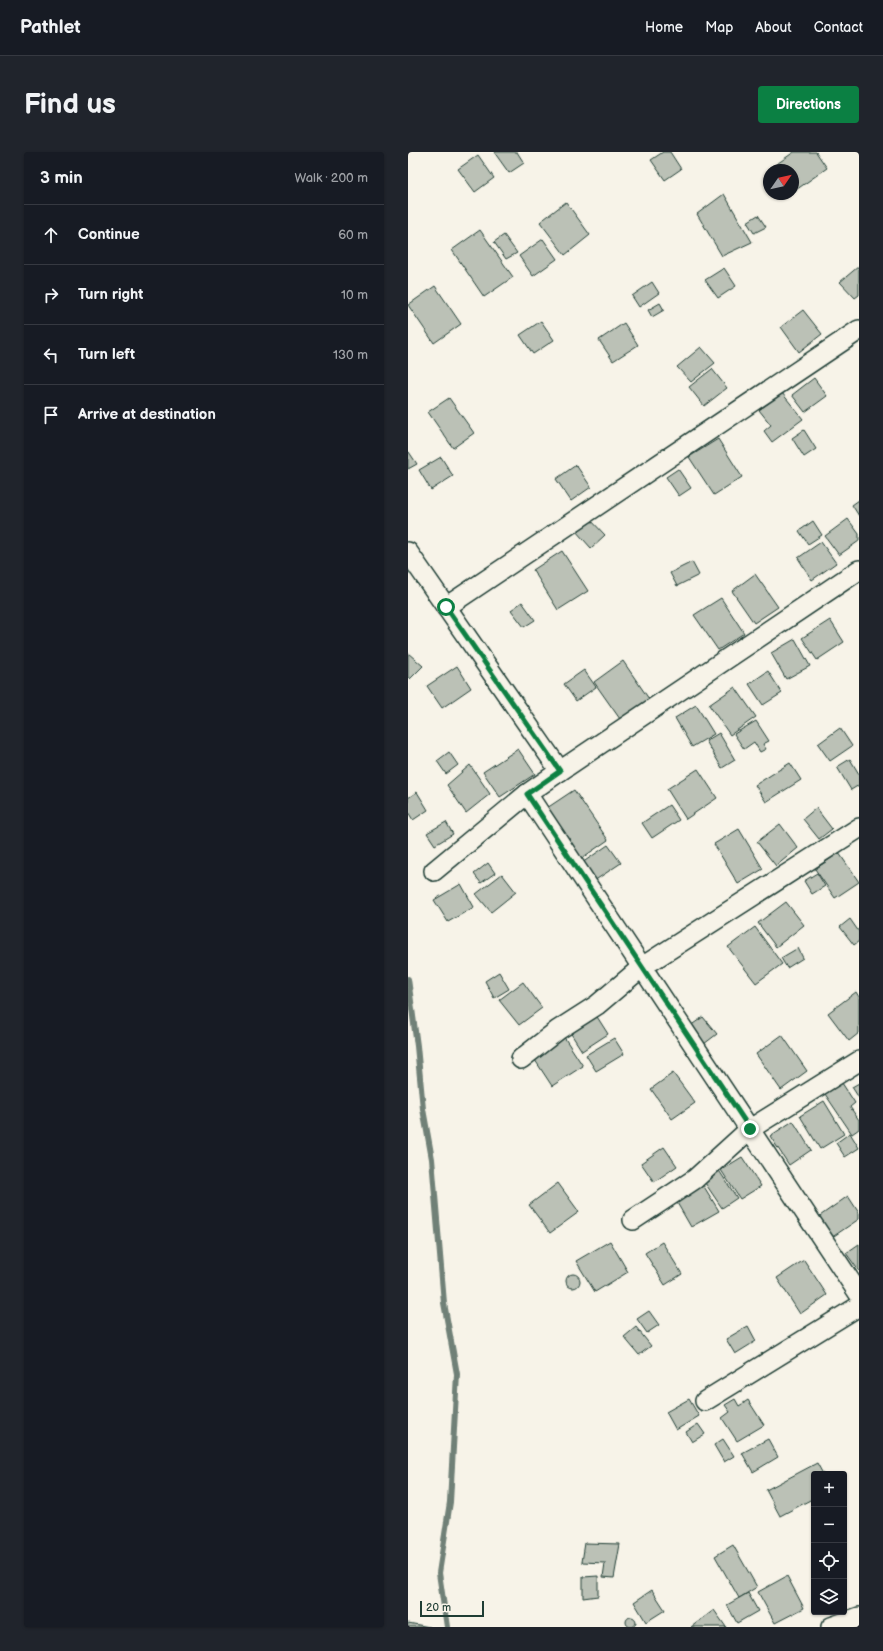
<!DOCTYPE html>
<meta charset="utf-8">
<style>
body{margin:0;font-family:"Balsamiq Sans",sans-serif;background:#20242c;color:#f1f3f6}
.controls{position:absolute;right:12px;bottom:12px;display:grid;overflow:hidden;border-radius:4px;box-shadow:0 1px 3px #0004}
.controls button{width:36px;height:36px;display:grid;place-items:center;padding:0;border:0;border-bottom:1px solid #363941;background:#171b24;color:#f1f3f6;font:20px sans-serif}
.compass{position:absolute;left:355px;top:12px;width:36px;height:36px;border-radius:50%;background:#171b24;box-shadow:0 1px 3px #0004;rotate:56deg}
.scale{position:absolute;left:12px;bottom:10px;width:64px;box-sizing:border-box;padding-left:4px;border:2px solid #1f3d34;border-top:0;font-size:11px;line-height:14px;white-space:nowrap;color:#1f3d34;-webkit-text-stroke:3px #f7f3e8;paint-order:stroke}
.stop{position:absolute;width:12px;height:12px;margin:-9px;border:3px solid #0b8043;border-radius:50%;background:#fff}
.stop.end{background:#0b8043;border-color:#fff;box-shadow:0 1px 4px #0008}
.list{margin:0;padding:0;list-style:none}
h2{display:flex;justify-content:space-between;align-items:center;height:52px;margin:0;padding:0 16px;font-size:17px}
h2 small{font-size:13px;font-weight:400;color:#9ea1a6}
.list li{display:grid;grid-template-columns:26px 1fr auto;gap:12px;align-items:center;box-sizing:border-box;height:60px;padding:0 16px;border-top:1px solid #363941}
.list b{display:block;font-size:15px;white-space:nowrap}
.list em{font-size:13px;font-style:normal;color:#9ea1a6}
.icon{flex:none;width:22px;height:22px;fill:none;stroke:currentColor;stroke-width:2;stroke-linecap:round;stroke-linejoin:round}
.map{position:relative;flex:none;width:451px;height:1475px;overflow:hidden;border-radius:4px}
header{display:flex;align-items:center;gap:24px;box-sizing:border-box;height:56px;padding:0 20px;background:#171b24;border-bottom:1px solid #363941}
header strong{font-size:19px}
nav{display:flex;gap:22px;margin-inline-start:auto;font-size:14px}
.intro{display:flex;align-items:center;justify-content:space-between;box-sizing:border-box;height:96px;padding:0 24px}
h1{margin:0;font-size:28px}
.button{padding:10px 18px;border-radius:4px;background:#0b8043;color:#fff;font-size:14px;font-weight:700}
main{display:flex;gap:24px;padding:0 24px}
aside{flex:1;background:#171b24;border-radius:4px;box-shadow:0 1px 3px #0004}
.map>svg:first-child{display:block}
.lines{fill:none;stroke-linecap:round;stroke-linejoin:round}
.stream{stroke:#6f8077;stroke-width:6}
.building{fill:#bbc1b6;stroke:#1f3d34}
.street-casing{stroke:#1f3d34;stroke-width:22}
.street{stroke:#f7f3e8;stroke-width:19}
.route{stroke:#0b8043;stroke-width:5}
</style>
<header>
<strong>Pathlet</strong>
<nav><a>Home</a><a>Map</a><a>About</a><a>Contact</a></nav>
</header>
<div class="intro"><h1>Find us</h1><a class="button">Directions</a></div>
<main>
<aside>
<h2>3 min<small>Walk · 200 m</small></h2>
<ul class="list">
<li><svg class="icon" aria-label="ahead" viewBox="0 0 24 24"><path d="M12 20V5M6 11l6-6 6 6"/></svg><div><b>Continue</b></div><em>60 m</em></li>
<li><svg class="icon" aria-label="right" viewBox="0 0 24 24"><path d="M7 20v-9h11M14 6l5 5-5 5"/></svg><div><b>Turn right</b></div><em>10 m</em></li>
<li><svg class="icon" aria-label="left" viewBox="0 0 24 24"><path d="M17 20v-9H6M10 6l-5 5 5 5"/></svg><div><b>Turn left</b></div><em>130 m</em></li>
<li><svg class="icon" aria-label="arrive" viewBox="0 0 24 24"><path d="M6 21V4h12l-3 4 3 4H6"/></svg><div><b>Arrive at destination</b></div></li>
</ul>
</aside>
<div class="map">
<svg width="451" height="1475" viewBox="0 0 451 1475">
<rect width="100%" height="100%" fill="#f7f3e8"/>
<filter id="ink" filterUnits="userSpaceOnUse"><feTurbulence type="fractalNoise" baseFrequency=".025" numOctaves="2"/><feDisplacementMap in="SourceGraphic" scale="8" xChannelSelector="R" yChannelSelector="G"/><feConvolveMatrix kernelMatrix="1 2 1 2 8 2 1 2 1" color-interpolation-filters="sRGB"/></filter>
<g filter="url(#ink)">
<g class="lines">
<polyline class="stream" points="0,827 9,894 15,957 24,1007 36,1151 49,1222 42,1350 31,1421 39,1475"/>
</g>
<g class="building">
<polygon points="86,0 109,0 116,11 101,21"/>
<polygon points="255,0 262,0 273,17 257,28 243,8"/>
<polygon points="386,0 408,0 419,16 385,40 385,18 365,18 363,16"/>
<polygon points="70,3 86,26 67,40 50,17"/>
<polygon points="316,42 344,90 314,104 289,62"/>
<polygon points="158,50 182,83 157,103 132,70"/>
<polygon points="350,63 358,75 346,81 339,70"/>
<polygon points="72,78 105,125 76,145 44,98"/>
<polygon points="96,83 109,101 98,107 86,90"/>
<polygon points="135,87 149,107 125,124 111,104"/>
<polygon points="451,114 451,143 447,146 432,130"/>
<polygon points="316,116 328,134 310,146 297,128"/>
<polygon points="244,130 251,141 231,155 224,144"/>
<polygon points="27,134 53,172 26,191 0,153"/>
<polygon points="252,151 256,158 244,165 240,158"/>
<polygon points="395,158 414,182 391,200 373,175"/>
<polygon points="133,169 146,188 125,202 112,183"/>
<polygon points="216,171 230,193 205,209 191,188"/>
<polygon points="293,195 307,211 283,230 269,215"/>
<polygon points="304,217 319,236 296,254 281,235"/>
<polygon points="406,226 419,244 397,260 384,243"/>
<polygon points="374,241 395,267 364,290 356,279 363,273 351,258"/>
<polygon points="41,246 66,281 45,296 20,260"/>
<polygon points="396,278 408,297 396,305 384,286"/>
<polygon points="310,287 334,325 306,343 281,305"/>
<polygon points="0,300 1,300 9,312 0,317"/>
<polygon points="33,305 45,324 23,338 11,318"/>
<polygon points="168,313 183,335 163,349 148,327"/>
<polygon points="270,317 283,336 271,344 258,325"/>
<polygon points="451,348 451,364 444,353"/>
<polygon points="181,366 197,383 183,396 167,378"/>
<polygon points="440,367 451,382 451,389 431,403 417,384"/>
<polygon points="405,369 414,383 400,392 391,379"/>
<polygon points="413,390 428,411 404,428 390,406"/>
<polygon points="154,399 180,439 150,458 125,418"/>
<polygon points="284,410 291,423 269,434 262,421"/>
<polygon points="347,422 370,455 346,471 324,439"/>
<polygon points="313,446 336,481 310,498 286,463"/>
<polygon points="114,450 127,468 116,475 103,458"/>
<polygon points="422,468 436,490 409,508 394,486"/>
<polygon points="387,487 402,514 378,527 363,501"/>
<polygon points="0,501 15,514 2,527 0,525"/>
<polygon points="215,509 241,547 212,567 186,530"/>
<polygon points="49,514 63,536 34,556 19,534"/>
<polygon points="176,518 188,535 168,549 156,532"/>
<polygon points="360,519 374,541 355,553 341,532"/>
<polygon points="327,535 348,565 322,583 301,553"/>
<polygon points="288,553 306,582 284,595 267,566"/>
<polygon points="348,569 361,589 355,592 358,597 352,600 346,590 336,597 326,582"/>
<polygon points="432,576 444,594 422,609 410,592"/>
<polygon points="311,581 327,608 314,616 298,589"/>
<polygon points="110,597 127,622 92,645 75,620"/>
<polygon points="41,600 50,613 38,622 29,609"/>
<polygon points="442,607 451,622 451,633 443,638 429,615"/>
<polygon points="382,611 393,628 358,650 347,633"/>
<polygon points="62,613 82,642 58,661 39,633"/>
<polygon points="290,617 309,646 278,667 259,637"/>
<polygon points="166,638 200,688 171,708 136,658"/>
<polygon points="9,640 20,658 5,668 0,660 0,646"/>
<polygon points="261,653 271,668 244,686 234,671"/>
<polygon points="408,656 424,677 411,687 395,667"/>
<polygon points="38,670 45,682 27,693 19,681"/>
<polygon points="372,672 390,696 368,714 349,690"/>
<polygon points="331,677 355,717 330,732 306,692"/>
<polygon points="200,693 213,711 186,729 174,711"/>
<polygon points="431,701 451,730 427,746 407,717"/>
<polygon points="80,711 87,721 73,731 66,722"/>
<polygon points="409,721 417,734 404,742 396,729"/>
<polygon points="94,722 108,740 83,760 68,742"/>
<polygon points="53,732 66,755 40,770 26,748"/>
<polygon points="378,750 396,773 368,795 350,771"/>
<polygon points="442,767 451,780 451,789 446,793 432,775"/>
<polygon points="347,775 374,812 348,831 320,795"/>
<polygon points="390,796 395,806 379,816 373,806"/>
<polygon points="91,820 101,837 86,846 77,829"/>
<polygon points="115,830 134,856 111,873 91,848"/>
<polygon points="448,840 451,845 451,881 441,889 420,861"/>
<polygon points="186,860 200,882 174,899 160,877"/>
<polygon points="295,865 309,882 296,892 282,874"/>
<polygon points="374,883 399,919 373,938 348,902"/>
<polygon points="156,885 175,914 144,934 125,905"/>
<polygon points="206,886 216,902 188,919 178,903"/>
<polygon points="265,921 287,951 264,967 243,937"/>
<polygon points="434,931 447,951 442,955 451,968 451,977 444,982 417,942"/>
<polygon points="451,931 451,946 444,935"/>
<polygon points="416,949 436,982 412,997 392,964"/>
<polygon points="385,969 403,998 381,1013 362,984"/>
<polygon points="442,981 451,996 437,1005 428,991"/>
<polygon points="256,995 269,1014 246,1030 233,1011"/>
<polygon points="334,1005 353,1034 332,1047 313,1018"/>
<polygon points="310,1017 329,1046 314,1056 295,1028"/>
<polygon points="150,1031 171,1060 142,1081 121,1053"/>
<polygon points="295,1033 311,1059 283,1075 268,1049"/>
<polygon points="440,1044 451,1061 451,1067 423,1086 409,1066"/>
<polygon points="202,1089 220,1120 187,1140 168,1109"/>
<polygon points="254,1090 274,1122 257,1133 237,1101"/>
<polygon points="451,1092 451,1119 438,1101"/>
<polygon points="396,1108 419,1143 392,1162 369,1126"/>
<circle cx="165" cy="1129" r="7"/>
<polygon points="241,1159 251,1173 239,1181 229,1167"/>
<polygon points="340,1174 348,1189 327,1202 318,1187"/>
<polygon points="228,1175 243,1194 231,1203 216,1185"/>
<polygon points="281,1247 291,1264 268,1278 258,1260"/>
<polygon points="327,1247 331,1254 340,1248 356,1273 329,1289 314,1266 322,1260 317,1253"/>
<polygon points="290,1272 297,1282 284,1290 278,1280"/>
<polygon points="315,1287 326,1304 316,1310 306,1293"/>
<polygon points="360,1287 370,1305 345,1320 334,1301"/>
<polygon points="409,1311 415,1322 406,1322 406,1346 372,1364 358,1338"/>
<polygon points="177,1391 212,1392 206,1426 195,1425 197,1411 174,1410"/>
<polygon points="325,1393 349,1435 331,1446 307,1404"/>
<polygon points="190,1424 190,1444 175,1446 175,1425"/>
<polygon points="379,1424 396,1456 367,1471 350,1440"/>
<polygon points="244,1438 257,1458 238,1470 226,1450"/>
<polygon points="340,1441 350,1459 329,1471 319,1453"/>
<polygon points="306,1458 318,1475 283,1475"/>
<circle cx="223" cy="1470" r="5"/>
<polygon points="0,1471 22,1475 0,1475"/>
</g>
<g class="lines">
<g class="street-casing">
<g id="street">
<polyline points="0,400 152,619 119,642 451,1142"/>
<polyline points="38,455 451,178"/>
<polyline points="152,619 451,418"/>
<polyline points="26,719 119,642"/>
<polyline points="113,907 150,878 189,853 234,815 451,676"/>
<polyline points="225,1068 287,1027 342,977 451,909"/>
<polyline points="297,1249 451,1154"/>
<polyline points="423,1475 451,1465"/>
</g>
</g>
<use href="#street" class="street"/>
</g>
</g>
<g class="lines" filter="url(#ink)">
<polyline class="route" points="38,455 152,619 119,642 342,977"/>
</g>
</svg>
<div class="controls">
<button>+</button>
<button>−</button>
<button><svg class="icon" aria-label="locate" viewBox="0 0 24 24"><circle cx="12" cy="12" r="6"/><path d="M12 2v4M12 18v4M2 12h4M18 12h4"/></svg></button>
<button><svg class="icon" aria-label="layers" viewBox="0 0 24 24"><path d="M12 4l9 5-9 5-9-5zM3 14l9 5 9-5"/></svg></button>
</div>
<svg class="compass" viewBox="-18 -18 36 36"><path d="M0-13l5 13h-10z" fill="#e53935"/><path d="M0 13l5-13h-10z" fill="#9ea1a6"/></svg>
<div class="scale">20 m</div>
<div class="stop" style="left:38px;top:455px"></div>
<div class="stop end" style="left:342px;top:977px"></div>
</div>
</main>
